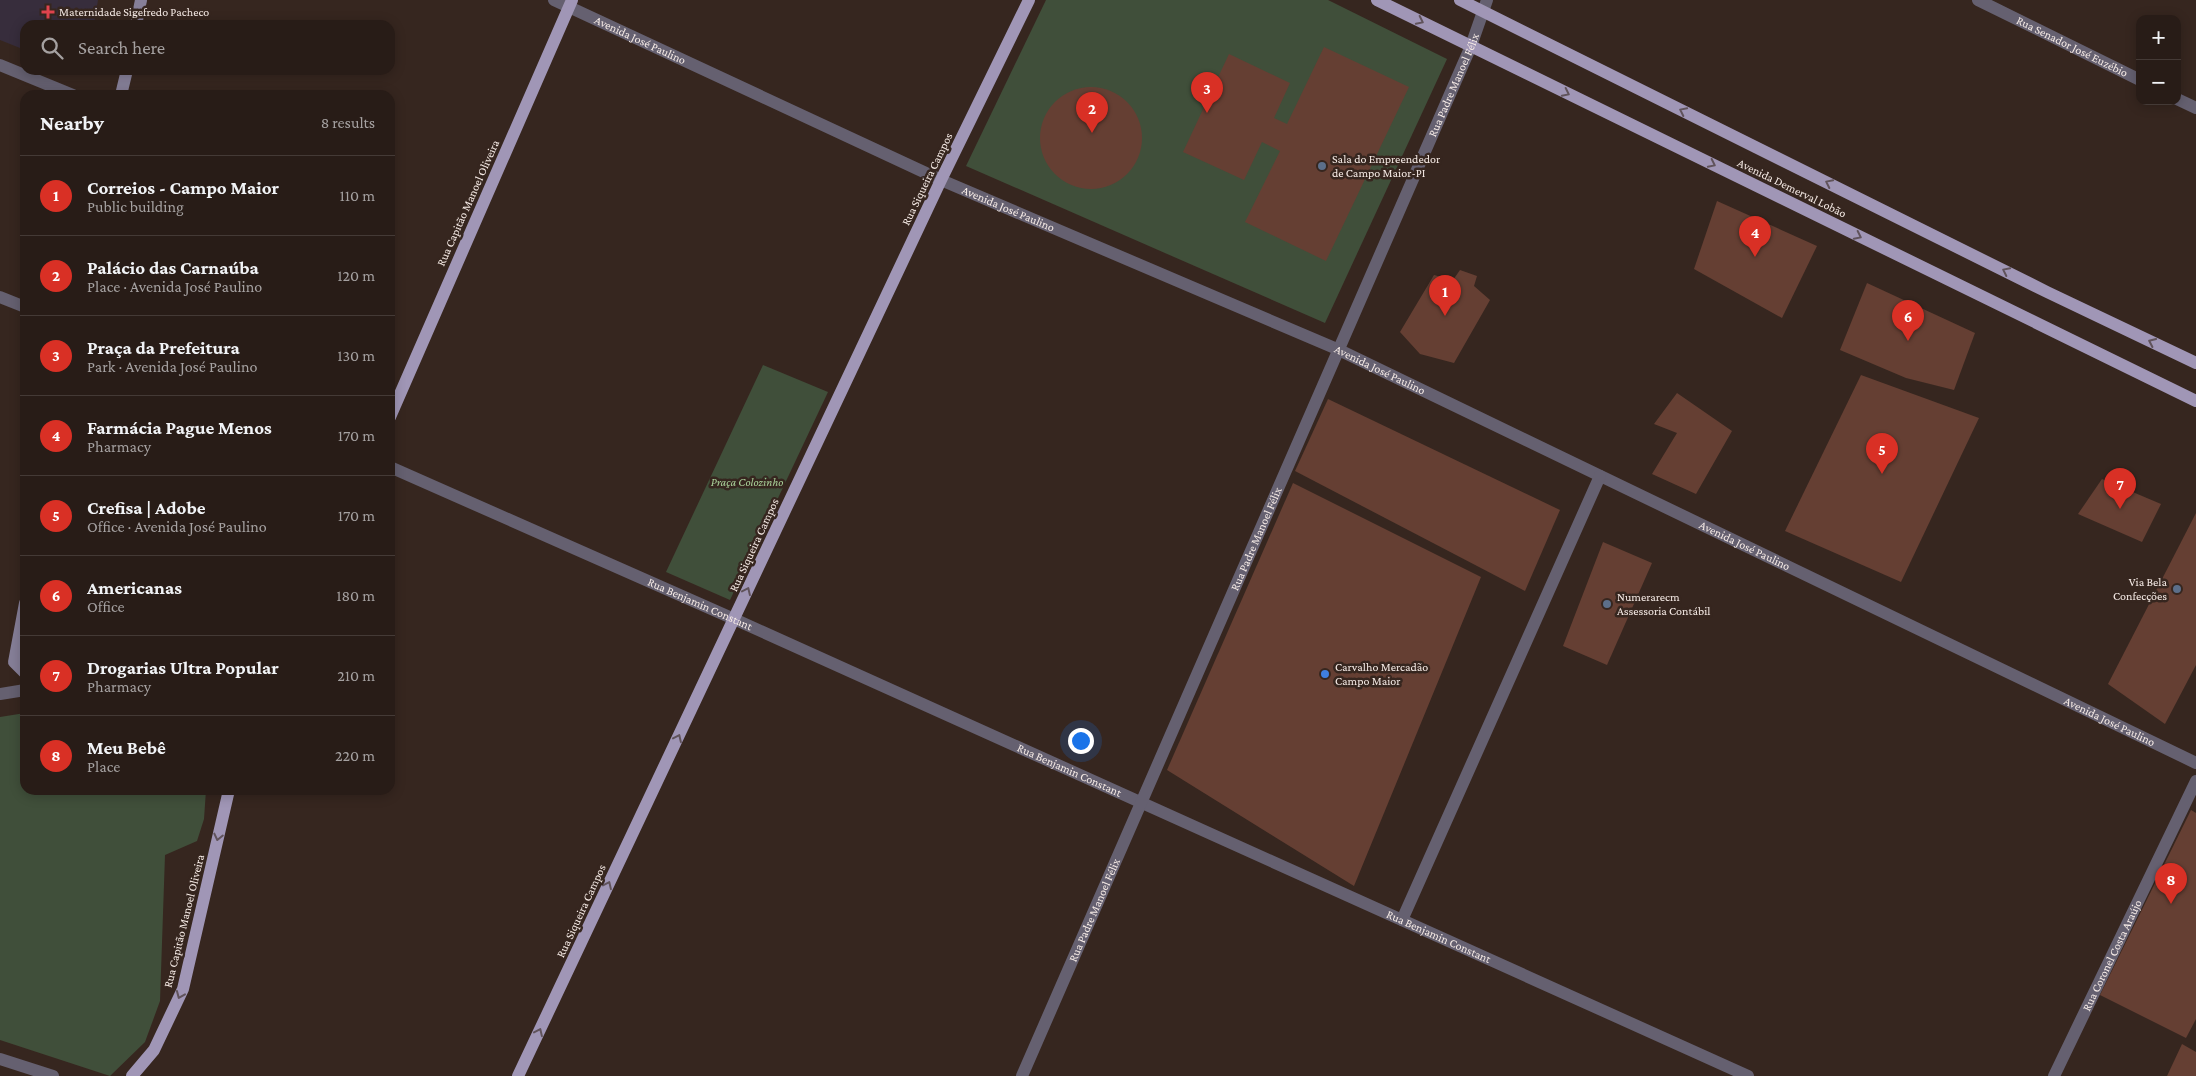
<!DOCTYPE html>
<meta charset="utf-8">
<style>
body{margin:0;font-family:"Crimson Pro",serif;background:#302520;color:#f1f3f6}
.controls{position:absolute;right:15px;top:15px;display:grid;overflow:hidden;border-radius:10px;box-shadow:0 2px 12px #0003}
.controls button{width:45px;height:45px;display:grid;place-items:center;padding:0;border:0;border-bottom:1px solid #443a36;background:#281c17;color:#f1f3f6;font:25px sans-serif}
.you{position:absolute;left:1080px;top:740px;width:18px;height:18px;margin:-12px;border:4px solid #fff;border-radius:50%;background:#1a73e8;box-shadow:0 0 0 8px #1a73e833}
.badge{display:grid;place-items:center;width:32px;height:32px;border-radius:50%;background:#d93025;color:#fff;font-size:16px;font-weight:700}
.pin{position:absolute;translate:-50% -41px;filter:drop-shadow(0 1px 2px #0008)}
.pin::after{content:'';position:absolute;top:26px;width:18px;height:15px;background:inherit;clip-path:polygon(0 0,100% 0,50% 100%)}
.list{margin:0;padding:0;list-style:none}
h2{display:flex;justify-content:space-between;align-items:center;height:65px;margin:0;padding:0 20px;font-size:21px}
h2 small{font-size:16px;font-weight:400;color:#a5a1a1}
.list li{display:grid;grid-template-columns:32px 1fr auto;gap:15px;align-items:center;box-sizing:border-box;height:80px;padding:0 20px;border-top:1px solid #443a36}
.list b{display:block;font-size:19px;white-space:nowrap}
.list p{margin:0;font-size:16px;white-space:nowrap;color:#a5a1a1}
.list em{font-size:16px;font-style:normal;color:#a5a1a1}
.icon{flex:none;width:28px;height:28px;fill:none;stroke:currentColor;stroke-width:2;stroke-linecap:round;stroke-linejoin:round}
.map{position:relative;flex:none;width:2196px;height:1076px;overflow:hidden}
.search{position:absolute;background:#281c17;box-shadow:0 2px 12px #0003;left:20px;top:20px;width:375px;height:55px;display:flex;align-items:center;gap:12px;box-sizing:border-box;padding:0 18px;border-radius:15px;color:#a5a1a1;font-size:19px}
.panel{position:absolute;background:#281c17;box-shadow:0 2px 12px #0003;left:20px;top:90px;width:375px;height:705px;border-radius:15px}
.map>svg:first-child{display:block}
.medical{fill:#372d3c}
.green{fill:#404f3a}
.building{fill:#653f33}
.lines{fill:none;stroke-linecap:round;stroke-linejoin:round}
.street{stroke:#656070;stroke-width:12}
.secondary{stroke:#867f98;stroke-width:12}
.primary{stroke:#a096b6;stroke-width:12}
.oneway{stroke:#60535b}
.health-dot{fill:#e0444e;stroke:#36261f;stroke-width:2}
.service-dot{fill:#5c6f8a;stroke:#36261f;stroke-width:2}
.shop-dot{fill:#3f7fe0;stroke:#36261f;stroke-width:2}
.labels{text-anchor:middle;stroke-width:5;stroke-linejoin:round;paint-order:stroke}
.poi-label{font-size:12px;fill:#f6ebe6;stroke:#36261f;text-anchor:start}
.street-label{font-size:12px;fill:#f6ebe6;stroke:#36261f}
.park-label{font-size:12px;font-style:italic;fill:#aad29a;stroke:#36261f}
</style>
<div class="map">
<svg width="2196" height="1076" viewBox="0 0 2196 1076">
<rect width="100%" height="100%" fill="#36261f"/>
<polygon class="medical" points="0,0 98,0 94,25 25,25 25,50 0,40"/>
<g class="green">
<polygon points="1046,0 1328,0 1447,59 1325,323 966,166"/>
<polygon points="763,365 828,392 730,600 666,572"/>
<polygon points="25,713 25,790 206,790 204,819 197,841 165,855 160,1001 145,1042 110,1076 0,1040 0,717"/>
</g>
<g class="building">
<polygon points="1324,47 1409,87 1326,261 1245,222 1280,151 1262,142 1244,180 1183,152 1229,54 1290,83 1274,118 1287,124"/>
<circle cx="1091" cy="138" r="51"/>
<polygon points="1717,201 1817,246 1782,318 1694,269"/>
<polygon points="1460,270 1477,276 1474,286 1490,300 1454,363 1420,354 1400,332 1434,275 1453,280"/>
<polygon points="1867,283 1975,333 1954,390 1906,378 1840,350"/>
<polygon points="1861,375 1979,418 1901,582 1785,531"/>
<polygon points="1677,393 1732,431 1696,494 1652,474 1677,433 1654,424"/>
<polygon points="1328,399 1560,510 1525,591 1295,471"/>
<polygon points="2102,479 2161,504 2142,542 2078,514"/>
<polygon points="1293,483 1481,577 1354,886 1167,770"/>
<polygon points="2196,513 2196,665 2165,724 2108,684"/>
<polygon points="1603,542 1652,563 1607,665 1563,646"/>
<polygon points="2191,810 2196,813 2196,1019 2186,1038 2100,995"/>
<polygon points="2182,1044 2196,1052 2196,1076 2167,1076"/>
</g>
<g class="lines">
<g class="street">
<path id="s1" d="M554 0 941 180 1337 349 2196 763"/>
<path id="s2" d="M1978 0 2140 80"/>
<polyline points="0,65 73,95"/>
<polyline points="2177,99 2196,108"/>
<polyline points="0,297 25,307"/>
<path id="s3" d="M390 467 734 619 1748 1076"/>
<polyline points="0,694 25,690"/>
<polyline points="1402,920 1600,476"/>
<polyline points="0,1059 53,1076"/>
<path id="s4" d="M1022 1076 1471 46 1487 0"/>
<path id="s5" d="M2054 1076 2196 781"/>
</g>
<g class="secondary">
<polyline points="136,25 141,0"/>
<polyline points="121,95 127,70"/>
<polyline points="25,603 14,662 25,673"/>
</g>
<g class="primary">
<polyline points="1377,0 2196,401"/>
<polyline points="1460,0 2047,292 2196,363"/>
<polyline points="390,417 572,0"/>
<polyline points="132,1076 154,1050 183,989 229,790"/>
<polyline points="518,1076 941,180 1029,0"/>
</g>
</g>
<defs><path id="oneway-chevron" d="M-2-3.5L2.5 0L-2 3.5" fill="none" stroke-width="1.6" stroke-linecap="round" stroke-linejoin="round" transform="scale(1.25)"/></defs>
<g class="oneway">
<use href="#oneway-chevron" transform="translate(1420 21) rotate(26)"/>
<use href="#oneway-chevron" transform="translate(1566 93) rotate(26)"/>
<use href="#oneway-chevron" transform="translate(1683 111) rotate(-154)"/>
<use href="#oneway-chevron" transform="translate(1712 164) rotate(26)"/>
<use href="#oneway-chevron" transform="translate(1829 183) rotate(-154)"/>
<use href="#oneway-chevron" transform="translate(1858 236) rotate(26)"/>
<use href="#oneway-chevron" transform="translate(2006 271) rotate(-154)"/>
<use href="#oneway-chevron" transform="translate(2152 342) rotate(-155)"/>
<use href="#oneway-chevron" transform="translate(747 591) rotate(-65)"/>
<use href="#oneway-chevron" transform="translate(678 738) rotate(-65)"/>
<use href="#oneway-chevron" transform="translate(218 837) rotate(103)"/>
<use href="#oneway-chevron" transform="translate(608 885) rotate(-65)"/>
<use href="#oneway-chevron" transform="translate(180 995) rotate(113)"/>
<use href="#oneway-chevron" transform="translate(539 1032) rotate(-65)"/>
</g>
<path class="health-dot" d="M45.5 4.5h5v5h5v5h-5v5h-5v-5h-5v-5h5z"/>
<g class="service-dot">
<circle cx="1322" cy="166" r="5"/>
<circle cx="2177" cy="589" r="5"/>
<circle cx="1607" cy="604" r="5"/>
</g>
<circle class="shop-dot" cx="1325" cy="674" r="5"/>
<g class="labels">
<g class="poi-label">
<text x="59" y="16">Maternidade Sigefredo Pacheco</text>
<text x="1332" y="163">Sala do Empreendedor<tspan x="1332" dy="14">de Campo Maior-PI</tspan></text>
<text x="2167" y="586" text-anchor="end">Via Bela<tspan x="2167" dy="14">Confecções</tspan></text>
<text x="1617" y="601">Numerarecm<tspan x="1617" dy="14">Assessoria Contábil</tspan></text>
<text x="1335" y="671">Carvalho Mercadão<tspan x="1335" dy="14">Campo Maior</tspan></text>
</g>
<g class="street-label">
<text dy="4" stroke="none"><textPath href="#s1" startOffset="95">Avenida José Paulino</textPath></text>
<text dy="4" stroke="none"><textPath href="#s2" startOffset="105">Rua Senador José Euzébio</textPath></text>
<text dy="4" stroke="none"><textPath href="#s4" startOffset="1081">Rua Padre Manoel Félix</textPath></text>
<text transform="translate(927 179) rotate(-64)" y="4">Rua Siqueira Campos</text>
<text transform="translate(1792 188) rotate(26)" y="4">Avenida Demerval Lobão</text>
<text transform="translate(468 203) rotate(-66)" y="4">Rua Capitão Manoel Oliveira</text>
<text dy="4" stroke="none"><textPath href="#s1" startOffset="500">Avenida José Paulino</textPath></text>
<text dy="4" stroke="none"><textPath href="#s1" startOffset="905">Avenida José Paulino</textPath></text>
<text dy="4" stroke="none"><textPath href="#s4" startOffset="586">Rua Padre Manoel Félix</textPath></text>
<text transform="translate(754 545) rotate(-65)" y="4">Rua Siqueira Campos</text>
<text dy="4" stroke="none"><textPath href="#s1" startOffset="1310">Avenida José Paulino</textPath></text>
<text dy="4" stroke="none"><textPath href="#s3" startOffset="339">Rua Benjamin Constant</textPath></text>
<text dy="4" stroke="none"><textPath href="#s1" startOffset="1715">Avenida José Paulino</textPath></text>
<text dy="4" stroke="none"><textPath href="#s3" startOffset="744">Rua Benjamin Constant</textPath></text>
<text dy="4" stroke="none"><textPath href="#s4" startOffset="181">Rua Padre Manoel Félix</textPath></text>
<text transform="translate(581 911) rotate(-65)" y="4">Rua Siqueira Campos</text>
<text transform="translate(184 921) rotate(-76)" y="4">Rua Capitão Manoel Oliveira</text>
<text dy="4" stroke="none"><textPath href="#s3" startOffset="1149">Rua Benjamin Constant</textPath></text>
<text dy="4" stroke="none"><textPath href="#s5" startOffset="134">Rua Coronel Costa Araújo</textPath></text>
</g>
<g class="park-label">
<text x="747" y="486">Praça Colozinho</text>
</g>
</g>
</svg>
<div class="controls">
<button>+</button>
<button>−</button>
</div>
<div class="you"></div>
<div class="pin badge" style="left:1445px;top:316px">1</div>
<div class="pin badge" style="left:1092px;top:133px">2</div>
<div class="pin badge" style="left:1207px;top:113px">3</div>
<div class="pin badge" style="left:1755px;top:257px">4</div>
<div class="pin badge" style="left:1882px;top:474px">5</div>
<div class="pin badge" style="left:1908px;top:341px">6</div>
<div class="pin badge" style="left:2120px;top:509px">7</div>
<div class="pin badge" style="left:2171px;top:904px">8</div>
<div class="search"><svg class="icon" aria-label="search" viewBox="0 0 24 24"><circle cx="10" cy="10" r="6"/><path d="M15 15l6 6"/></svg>Search here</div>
<section class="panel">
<h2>Nearby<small>8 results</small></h2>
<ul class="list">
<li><span class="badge">1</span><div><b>Correios - Campo Maior</b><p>Public building</p></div><em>110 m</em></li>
<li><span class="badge">2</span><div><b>Palácio das Carnaúba</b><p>Place · Avenida José Paulino</p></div><em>120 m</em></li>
<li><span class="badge">3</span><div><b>Praça da Prefeitura</b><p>Park · Avenida José Paulino</p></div><em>130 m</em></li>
<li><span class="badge">4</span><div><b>Farmácia Pague Menos</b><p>Pharmacy</p></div><em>170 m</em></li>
<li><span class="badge">5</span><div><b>Crefisa | Adobe</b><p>Office · Avenida José Paulino</p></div><em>170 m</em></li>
<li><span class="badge">6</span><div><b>Americanas</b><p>Office</p></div><em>180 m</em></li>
<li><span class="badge">7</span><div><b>Drogarias Ultra Popular</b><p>Pharmacy</p></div><em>210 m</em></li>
<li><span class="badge">8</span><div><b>Meu Bebê</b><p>Place</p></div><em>220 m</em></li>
</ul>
</section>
</div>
